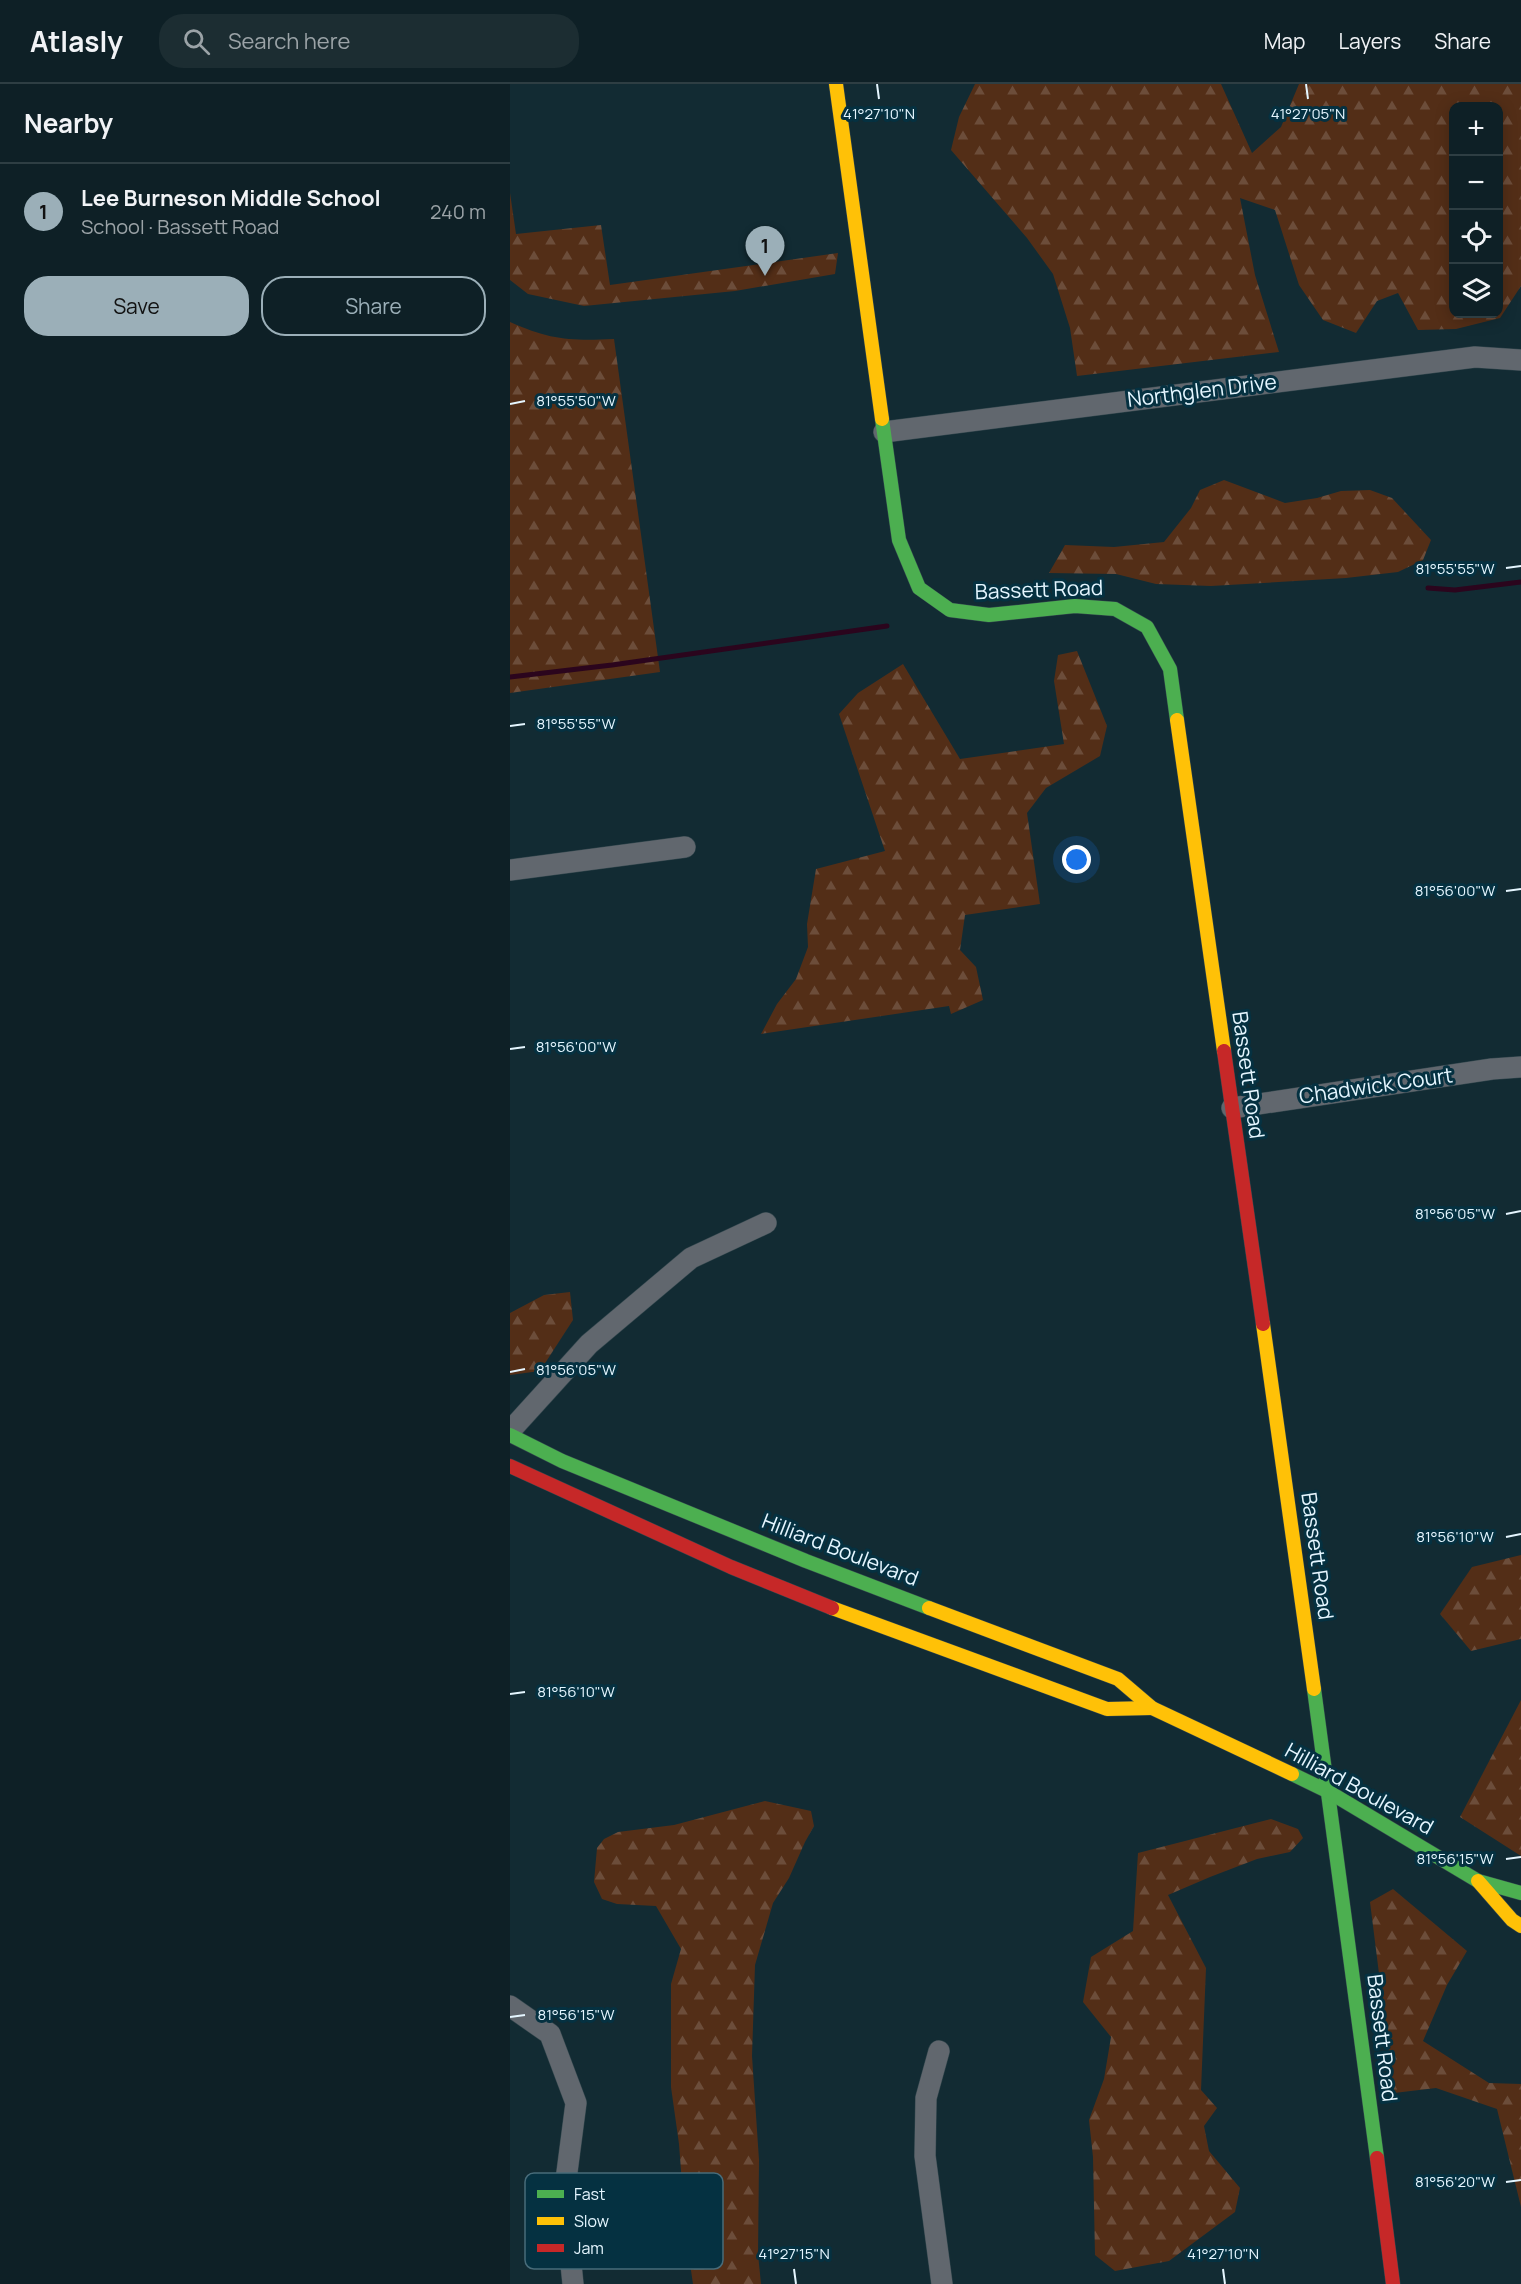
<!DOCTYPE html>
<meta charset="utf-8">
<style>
body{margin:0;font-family:Manrope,sans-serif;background:#1c2d32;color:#f1f3f6}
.controls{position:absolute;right:18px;top:18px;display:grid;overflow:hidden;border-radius:12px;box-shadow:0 3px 15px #0003}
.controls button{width:54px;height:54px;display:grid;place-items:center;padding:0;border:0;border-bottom:2px solid #2e3e43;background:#0e2026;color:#f1f3f6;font:30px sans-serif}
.you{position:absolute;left:567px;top:776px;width:21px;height:21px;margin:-15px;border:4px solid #fff;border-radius:50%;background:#1a73e8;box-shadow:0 0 0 9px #1a73e833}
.badge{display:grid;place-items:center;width:39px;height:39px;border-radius:50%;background:#9bafb8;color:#111;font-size:20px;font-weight:700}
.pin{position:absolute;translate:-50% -50px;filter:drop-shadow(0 2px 3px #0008)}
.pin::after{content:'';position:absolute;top:32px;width:21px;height:18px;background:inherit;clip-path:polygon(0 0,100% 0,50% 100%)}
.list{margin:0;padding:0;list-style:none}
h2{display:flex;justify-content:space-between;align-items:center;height:78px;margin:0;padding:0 24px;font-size:26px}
h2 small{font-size:20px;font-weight:400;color:#9ba3a7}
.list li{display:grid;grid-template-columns:39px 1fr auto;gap:18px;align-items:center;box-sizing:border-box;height:96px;padding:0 24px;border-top:2px solid #2e3e43}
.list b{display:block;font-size:22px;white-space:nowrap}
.list p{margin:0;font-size:20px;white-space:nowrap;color:#9ba3a7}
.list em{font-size:20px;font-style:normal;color:#9ba3a7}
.actions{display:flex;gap:12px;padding:18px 24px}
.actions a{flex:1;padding:14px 0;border:2px solid #9bafb8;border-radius:24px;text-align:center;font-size:21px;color:#9bafb8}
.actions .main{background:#9bafb8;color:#111}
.icon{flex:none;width:33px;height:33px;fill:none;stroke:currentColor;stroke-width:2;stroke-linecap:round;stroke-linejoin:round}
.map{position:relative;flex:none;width:1011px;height:2200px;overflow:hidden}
header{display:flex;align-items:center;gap:36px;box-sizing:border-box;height:84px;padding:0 30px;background:#0e2026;border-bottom:2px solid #2e3e43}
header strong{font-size:28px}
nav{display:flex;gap:33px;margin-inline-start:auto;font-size:21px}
.search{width:420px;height:54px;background:#1c2d32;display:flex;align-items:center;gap:15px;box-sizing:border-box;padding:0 21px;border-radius:24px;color:#9ba3a7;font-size:22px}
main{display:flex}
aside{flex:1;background:#0e2026}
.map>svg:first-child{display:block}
.forest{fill:url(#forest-firs);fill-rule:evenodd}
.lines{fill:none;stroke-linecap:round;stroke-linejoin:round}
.stream{stroke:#2b051d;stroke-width:5}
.street-casing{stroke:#32464d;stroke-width:22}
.fast-casing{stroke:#32464d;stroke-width:15}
.slow-casing{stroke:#32464d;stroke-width:15}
.jam-casing{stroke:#32464d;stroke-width:15}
.street{stroke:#61676e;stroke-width:21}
.fast{stroke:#4caf50;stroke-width:14}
.slow{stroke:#ffc107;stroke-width:14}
.jam{stroke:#c62828;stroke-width:14}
.ticks{fill:none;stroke:#e5f6ff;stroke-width:2}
.labels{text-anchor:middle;stroke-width:6;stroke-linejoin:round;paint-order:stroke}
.street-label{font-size:21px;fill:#e5f6ff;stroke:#053141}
.key{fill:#053141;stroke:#486c7a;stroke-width:1.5}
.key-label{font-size:16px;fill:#e5f6ff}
.ticks-label{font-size:15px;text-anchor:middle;fill:#e5f6ff;stroke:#053141;stroke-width:6;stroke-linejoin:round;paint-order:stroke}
</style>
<header>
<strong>Atlasly</strong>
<div class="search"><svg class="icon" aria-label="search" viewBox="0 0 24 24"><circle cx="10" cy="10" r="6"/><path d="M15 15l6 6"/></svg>Search here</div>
<nav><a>Map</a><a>Layers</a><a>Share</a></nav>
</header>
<main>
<aside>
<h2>Nearby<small></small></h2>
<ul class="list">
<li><span class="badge">1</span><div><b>Lee Burneson Middle School</b><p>School · Bassett Road</p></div><em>240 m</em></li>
</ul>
<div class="actions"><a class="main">Save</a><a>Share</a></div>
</aside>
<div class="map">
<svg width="1011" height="2200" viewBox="0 0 1011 2200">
<defs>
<pattern id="forest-firs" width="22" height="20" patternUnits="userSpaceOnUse" patternTransform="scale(1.5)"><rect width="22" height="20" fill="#532e17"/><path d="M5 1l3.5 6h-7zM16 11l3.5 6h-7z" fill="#6c4d3a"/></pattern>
</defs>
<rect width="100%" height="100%" fill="#122b33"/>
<g class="forest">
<path d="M465 0H711L742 69 771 43 789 0H1011V202L990 234 946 245 908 246 888 209 867 217 846 249 813 236 789 201 765 126 730 114 745 191 769 268 567 292 560 244 543 190 517 154 441 66 449 33ZM944 22H988V230H944Z"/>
<polygon points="0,109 6,150 91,141 100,201 328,169 325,190 225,207 74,222 18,210 0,196"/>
<path d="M0 238C40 256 61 257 104 255L150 588 0 609Z"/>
<polygon points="714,396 775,419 807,414 831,407 860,406 882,414 921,456 913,476 888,488 836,494 701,502 646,500 606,490 539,489 555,461 604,463 654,458 681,424 690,406"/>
<polygon points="567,567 597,642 590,672 536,704 517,729 530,820 455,831 450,866 466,883 473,916 441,930 439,922 251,950 267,920 286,895 298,863 297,840 306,785 375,767 329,630 348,609 393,580 450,675 554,660 544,597 548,571"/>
<polygon points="60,1208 63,1236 30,1287 0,1291 0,1229 34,1211"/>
<polygon points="1011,1471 1011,1555 961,1567 930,1530 962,1483"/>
<polygon points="1011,1616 1011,1772 950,1733"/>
<polygon points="255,1717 301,1727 304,1742 295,1758 279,1794 263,1819 245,1881 242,1972 249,2076 248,2170 251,2200 183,2200 176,2152 169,2060 161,2003 161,1900 171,1865 146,1822 107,1820 92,1815 84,1798 87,1764 94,1755 108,1748 164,1741"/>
<polygon points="761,1735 788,1745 793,1754 780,1768 747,1775 700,1793 658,1811 696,1884 691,2006 707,2024 694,2042 699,2067 730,2104 725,2128 659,2177 605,2187 585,2171 583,2073 579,2036 594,1995 601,1953 573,1918 581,1873 623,1847 628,1769"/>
<polygon points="883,1805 957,1867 937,1901 913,1957 979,1999 1011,2000 1011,2123 987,2025 926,2004 884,2009 860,1818"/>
</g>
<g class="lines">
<g class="stream">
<polyline points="918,504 945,506 1011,498"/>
<polyline points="0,593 102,581 377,542"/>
</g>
<g class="street-casing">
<g id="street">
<polyline points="374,348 965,273 1011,276"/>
<polyline points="0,786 175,763"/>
<polyline points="722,1024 982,985 1011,983"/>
<polyline points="0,1347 79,1260 181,1174 256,1139"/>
<polyline points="0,1922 40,1950 66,2019 54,2111 63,2200"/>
<polyline points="429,1967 416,2014 415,2072 432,2200"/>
</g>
</g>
<g class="fast-casing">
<g id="fast">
<polyline points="372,335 389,456 409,504 440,526 479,531 565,522 605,525 637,543 660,585 667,636"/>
<polyline points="0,1351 52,1377 296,1477 419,1524"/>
<polyline points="804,1605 867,2074"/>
<polyline points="782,1690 819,1708 968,1797 1011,1809"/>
</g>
</g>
<g class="slow-casing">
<g id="slow">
<polyline points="326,0 372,335"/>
<polyline points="667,636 714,967"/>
<polyline points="753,1240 804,1605"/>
<polyline points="322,1524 597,1625 642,1624"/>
<polyline points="419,1524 608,1595 642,1624 782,1690"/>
<polyline points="968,1797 1002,1836 1011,1842"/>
</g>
</g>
<g class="jam-casing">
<g id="jam">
<polyline points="714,967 753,1240"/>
<polyline points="0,1382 221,1483 322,1524"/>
<polyline points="867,2074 883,2200"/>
</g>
</g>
<use href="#street" class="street"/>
<use href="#fast" class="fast"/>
<use href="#slow" class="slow"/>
<use href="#jam" class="jam"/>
</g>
<path class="ticks" d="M367 0 369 15M796 0 798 15M0 320 15 317M996 484 1011 482M0 642 15 640M996 807 1011 805M0 965 15 963M996 1130 1011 1127M0 1288 15 1285M996 1453 1011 1450M0 1610 15 1608M996 1775 1011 1773M0 1933 15 1931M996 2098 1011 2096M284 2185 286 2200M713 2185 715 2200"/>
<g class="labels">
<g class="street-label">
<text transform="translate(692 307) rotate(-7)" y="7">Northglen Drive</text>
<text transform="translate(529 506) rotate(-2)" y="7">Bassett Road</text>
<text transform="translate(738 991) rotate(82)" y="7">Bassett Road</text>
<text transform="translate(866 1002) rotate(-8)" y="7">Chadwick Court</text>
<text transform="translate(330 1466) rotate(21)" y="7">Hilliard Boulevard</text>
<text transform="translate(807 1472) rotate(82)" y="7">Bassett Road</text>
<text transform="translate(849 1705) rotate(29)" y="7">Hilliard Boulevard</text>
<text transform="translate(872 1954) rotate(83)" y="7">Bassett Road</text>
</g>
</g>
<rect x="15" y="2089" width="198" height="96" rx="9" class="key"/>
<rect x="27" y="2106" width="27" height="8" fill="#4caf50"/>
<rect x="27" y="2133" width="27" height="8" fill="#ffc107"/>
<rect x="27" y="2160" width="27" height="8" fill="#c62828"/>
<g class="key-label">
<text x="64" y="2116">Fast</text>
<text x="64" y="2143">Slow</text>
<text x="64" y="2170">Jam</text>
</g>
<g class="ticks-label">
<text x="369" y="35">41°27'10"N</text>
<text x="798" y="35">41°27'05"N</text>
<text x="66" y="322">81°55'50"W</text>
<text x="945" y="490">81°55'55"W</text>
<text x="66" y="645">81°55'55"W</text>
<text x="945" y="812">81°56'00"W</text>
<text x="66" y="968">81°56'00"W</text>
<text x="945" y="1135">81°56'05"W</text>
<text x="66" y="1291">81°56'05"W</text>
<text x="945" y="1458">81°56'10"W</text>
<text x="66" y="1613">81°56'10"W</text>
<text x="945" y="1780">81°56'15"W</text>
<text x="66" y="1936">81°56'15"W</text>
<text x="945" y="2103">81°56'20"W</text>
<text x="284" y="2175">41°27'15"N</text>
<text x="713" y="2175">41°27'10"N</text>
</g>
</svg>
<div class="controls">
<button>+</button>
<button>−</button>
<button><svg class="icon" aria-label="locate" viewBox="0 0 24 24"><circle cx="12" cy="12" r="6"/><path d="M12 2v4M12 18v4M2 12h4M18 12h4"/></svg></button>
<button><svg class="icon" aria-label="layers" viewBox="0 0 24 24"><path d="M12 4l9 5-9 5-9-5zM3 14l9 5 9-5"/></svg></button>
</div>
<div class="you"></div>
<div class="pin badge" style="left:255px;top:192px">1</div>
</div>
</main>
